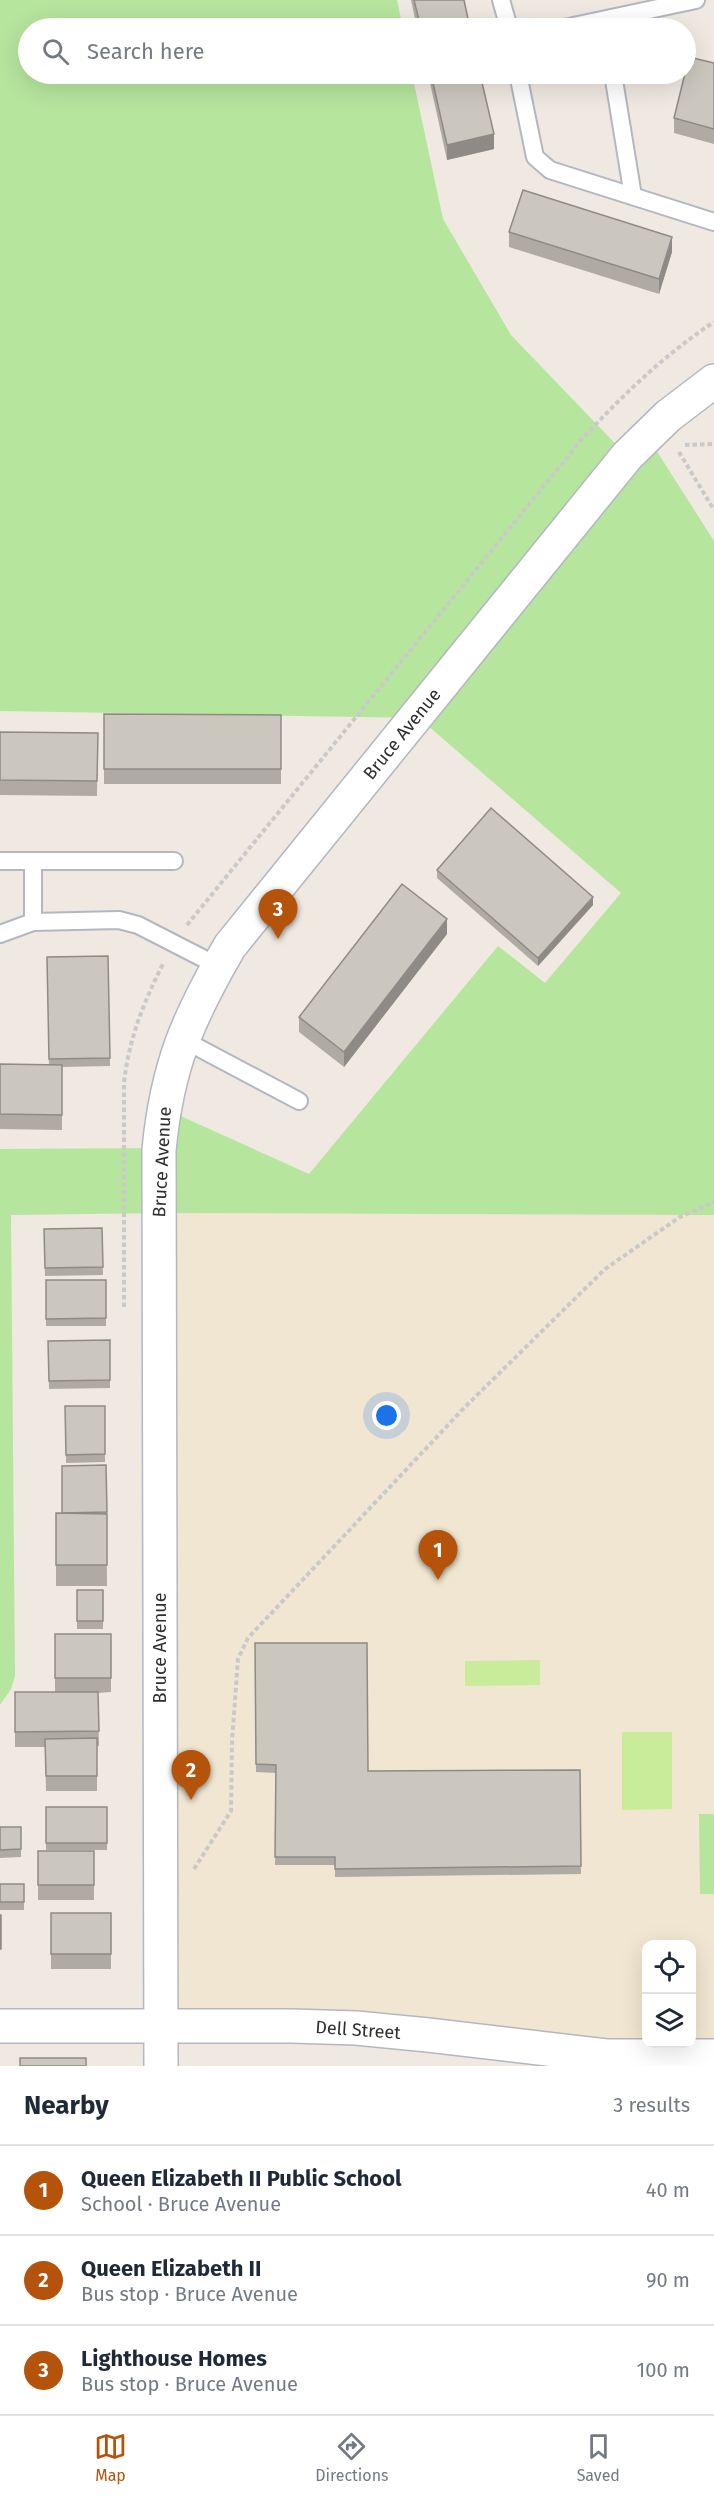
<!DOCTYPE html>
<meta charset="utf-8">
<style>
body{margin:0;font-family:"Fira Sans",sans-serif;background:#f6f6f7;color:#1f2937}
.controls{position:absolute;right:18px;bottom:18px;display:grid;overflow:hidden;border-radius:12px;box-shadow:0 6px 24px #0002}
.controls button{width:54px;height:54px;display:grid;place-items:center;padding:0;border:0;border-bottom:2px solid #e0e1e3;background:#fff;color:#1f2937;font:30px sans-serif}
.you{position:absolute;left:387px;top:1416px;width:21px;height:21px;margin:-15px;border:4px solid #fff;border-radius:50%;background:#1a73e8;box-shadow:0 0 0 9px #1a73e833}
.badge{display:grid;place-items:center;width:39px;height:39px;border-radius:50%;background:#b45309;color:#fff;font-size:20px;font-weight:700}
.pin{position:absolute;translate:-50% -50px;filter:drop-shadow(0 2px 3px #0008)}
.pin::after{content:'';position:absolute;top:32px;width:21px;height:18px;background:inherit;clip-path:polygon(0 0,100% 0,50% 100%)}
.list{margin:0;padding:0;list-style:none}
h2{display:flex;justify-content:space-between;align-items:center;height:78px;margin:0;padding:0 24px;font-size:26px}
h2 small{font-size:20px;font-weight:400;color:#747a83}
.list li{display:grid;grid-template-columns:39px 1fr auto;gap:18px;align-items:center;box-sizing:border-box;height:90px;padding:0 24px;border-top:2px solid #e0e1e3}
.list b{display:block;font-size:22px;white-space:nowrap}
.list p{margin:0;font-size:20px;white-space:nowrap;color:#747a83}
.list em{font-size:20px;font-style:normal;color:#747a83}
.icon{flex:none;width:33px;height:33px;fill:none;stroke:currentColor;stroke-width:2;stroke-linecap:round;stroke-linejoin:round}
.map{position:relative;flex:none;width:714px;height:2066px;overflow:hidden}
.search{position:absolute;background:#fff;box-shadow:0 6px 24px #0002;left:18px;right:18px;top:18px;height:66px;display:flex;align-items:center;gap:15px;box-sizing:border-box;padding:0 21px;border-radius:33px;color:#747a83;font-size:22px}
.sheet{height:348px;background:#fff}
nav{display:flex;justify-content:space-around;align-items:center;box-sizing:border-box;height:84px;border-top:2px solid #e0e1e3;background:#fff;font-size:16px;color:#747a83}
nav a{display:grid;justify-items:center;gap:3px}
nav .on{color:#b45309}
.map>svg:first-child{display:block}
.education{fill:#f0e6d1;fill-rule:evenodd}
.green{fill:#b6e59e}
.pitch{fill:#c9ec9a}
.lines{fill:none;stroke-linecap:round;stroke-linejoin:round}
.lane-casing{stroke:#b4b7c1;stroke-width:20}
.street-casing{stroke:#b4b7c1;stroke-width:36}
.path{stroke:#c9c9c9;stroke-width:4;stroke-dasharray:4.5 3;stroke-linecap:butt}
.lane{stroke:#fff;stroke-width:16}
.street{stroke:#fff;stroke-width:33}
.wall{fill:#afaba4}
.shaded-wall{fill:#8e8b86}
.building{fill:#cbc7bf;stroke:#8e8b86;stroke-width:1.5}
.labels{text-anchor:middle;stroke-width:4.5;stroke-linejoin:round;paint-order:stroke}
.street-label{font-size:18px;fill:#2e2e2e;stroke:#fff}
</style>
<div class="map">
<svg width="714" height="2066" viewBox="0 0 714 2066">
<rect width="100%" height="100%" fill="#efe9e1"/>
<path class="education" d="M162 1213 714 1215V2057L163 2027ZM646 1944H692V2044H646Z"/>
<g class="green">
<polygon points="0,0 397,0 403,28 28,28 28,74 412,74 443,219 511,335 629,458 649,439 714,541 714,1215 162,1213 11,1215 15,1676 11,1689 0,1705 0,1149 161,1148 165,1109 309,1174 498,946 545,983 621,893 419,718 0,711"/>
<polygon points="714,1814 714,1894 700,1894 699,1814"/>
</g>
<g class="pitch">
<polygon points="540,1660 540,1685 465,1686 465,1661"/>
<polygon points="622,1732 672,1732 672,1809 622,1810"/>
</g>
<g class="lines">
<g class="lane-casing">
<g id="lane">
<polyline points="501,0 509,28"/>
<polyline points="564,28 696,0"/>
<polyline points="518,74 535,157 550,170 714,222"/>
<polyline points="613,74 633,196"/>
<polyline points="0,861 174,861"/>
<polyline points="33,861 33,922"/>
<polyline points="0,934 33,922 119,920 138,925 218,966"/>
<polyline points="182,1039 299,1101"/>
</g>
</g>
<g class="street-casing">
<g id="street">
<polyline points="0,2026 292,2026 356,2028 428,2035 606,2056 714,2056"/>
<path d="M161 2066 159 1150C167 1066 188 1018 230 946L627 456 668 416 714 381"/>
</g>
</g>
<g class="path">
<polyline points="685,445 714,444"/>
<polyline points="679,452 714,510"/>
<path d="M187 925 582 439C623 395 664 355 714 322"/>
<path d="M124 1307V1082C129 1040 143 1003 163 964"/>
<polyline points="194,1869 231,1811 232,1741 238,1659 248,1638 464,1408 605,1269 680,1217 714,1202"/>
</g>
<use href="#lane" class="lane"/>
<use href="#street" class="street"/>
</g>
<g class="wall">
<polygon points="411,0 464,0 470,28 417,28"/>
<polygon points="714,63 714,144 674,133 674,118"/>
<polygon points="428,74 480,74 494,149 447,160"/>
<polygon points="509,232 672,252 659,294 509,247"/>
<polygon points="104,714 281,715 281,784 104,784"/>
<polygon points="0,732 98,733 97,796 0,795"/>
<polygon points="437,870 593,905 538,966 437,878"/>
<polygon points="447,934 344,1067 299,1032 299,1017"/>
<polygon points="108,956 110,1066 62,1067 62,1130 0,1129 0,1064 49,1065 47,957"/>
<polygon points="102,1228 103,1275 45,1276 44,1229"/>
<rect x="46" y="1280" width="60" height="46"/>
<polygon points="110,1340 110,1388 49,1389 48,1341"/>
<polygon points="65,1406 105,1406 105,1462 66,1463"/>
<polygon points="106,1465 107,1586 56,1586 56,1513 62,1513"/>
<rect x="77" y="1590" width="26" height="39"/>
<polygon points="55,1634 111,1634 111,1692 98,1693 99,1746 97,1746 97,1791 46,1791 45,1747 15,1747 15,1692 55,1692"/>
<polygon points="255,1643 368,1771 580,1770 581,1874 335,1877 335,1865 275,1865 276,1773 256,1772"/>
<rect x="46" y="1807" width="61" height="43"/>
<polygon points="0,1827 21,1827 21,1857 0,1858"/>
<rect x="38" y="1851" width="56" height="49"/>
<rect x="0" y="1884" width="24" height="26"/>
<rect x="51" y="1913" width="60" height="56"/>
</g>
<g class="shaded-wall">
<polygon points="494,134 494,149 447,160 447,145"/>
<polygon points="672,237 672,252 659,294 659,279"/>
<polygon points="593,897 593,905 538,966 538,958"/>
<polygon points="447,919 447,934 344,1067 344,1052"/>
</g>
<g class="building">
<polygon points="414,0 464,0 470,28 421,28"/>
<polygon points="689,57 714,63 714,129 674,118"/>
<polygon points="431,74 480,74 494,134 447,145"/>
<polygon points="523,190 672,237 659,279 509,232"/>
<polygon points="104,714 281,715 281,769 104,769"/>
<polygon points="0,732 98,733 97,781 0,780"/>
<polygon points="491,808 593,897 538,958 437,870"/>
<polygon points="402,884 447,919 344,1052 299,1017"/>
<polygon points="108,956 110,1058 49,1059 47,957"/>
<polygon points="0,1064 62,1065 62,1115 0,1114"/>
<polygon points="102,1228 103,1267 45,1268 44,1229"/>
<polygon points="46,1280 106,1280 106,1318 46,1319"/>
<polygon points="110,1340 110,1380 49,1381 48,1341"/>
<polygon points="65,1406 105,1406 105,1454 66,1455"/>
<polygon points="106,1465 107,1512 62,1513 62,1466"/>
<polygon points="56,1513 107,1514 107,1565 56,1565"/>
<rect x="77" y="1590" width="26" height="31"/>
<rect x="55" y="1634" width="56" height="44"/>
<polygon points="255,1643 367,1643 368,1771 580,1770 581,1866 335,1869 335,1857 275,1857 276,1765 256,1764"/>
<polygon points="15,1692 98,1692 99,1731 15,1732"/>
<polygon points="97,1738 97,1776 46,1776 45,1739"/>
<rect x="46" y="1807" width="61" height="36"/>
<polygon points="0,1827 21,1827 21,1849 0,1850"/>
<rect x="38" y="1851" width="56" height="34"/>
<rect x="0" y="1884" width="24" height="18"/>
<rect x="51" y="1913" width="60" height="41"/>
<rect x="0" y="1915" width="1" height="34"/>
<rect x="20" y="2058" width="66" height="8"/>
</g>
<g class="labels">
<g class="street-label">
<text transform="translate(402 734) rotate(-51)" y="6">Bruce Avenue</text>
<text transform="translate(162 1162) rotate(-87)" y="6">Bruce Avenue</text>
<text transform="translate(160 1648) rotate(-90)" y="6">Bruce Avenue</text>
<text transform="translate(358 2030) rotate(4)" y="6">Dell Street</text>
</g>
</g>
</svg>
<div class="controls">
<button><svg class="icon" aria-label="locate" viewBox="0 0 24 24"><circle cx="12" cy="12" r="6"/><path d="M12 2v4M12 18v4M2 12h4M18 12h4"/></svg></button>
<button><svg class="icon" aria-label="layers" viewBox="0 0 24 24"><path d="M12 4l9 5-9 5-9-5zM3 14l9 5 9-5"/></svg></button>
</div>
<div class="you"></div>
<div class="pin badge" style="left:438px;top:1580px">1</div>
<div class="pin badge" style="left:191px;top:1800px">2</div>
<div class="pin badge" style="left:278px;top:939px">3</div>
<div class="search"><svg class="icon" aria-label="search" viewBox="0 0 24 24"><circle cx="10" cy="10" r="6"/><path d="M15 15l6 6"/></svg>Search here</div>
</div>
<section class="sheet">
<h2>Nearby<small>3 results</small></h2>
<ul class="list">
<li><span class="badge">1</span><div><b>Queen Elizabeth II Public School</b><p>School · Bruce Avenue</p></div><em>40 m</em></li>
<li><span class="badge">2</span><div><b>Queen Elizabeth II</b><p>Bus stop · Bruce Avenue</p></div><em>90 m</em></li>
<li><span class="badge">3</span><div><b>Lighthouse Homes</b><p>Bus stop · Bruce Avenue</p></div><em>100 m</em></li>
</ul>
</section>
<nav>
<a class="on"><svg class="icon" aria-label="map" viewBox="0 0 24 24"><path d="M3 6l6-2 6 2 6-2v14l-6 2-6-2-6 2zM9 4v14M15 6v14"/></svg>Map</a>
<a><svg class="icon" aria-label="directions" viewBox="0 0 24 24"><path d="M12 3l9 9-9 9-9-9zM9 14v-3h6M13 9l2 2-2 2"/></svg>Directions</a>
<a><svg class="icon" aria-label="saved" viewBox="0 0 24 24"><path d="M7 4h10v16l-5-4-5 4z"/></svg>Saved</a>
</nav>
